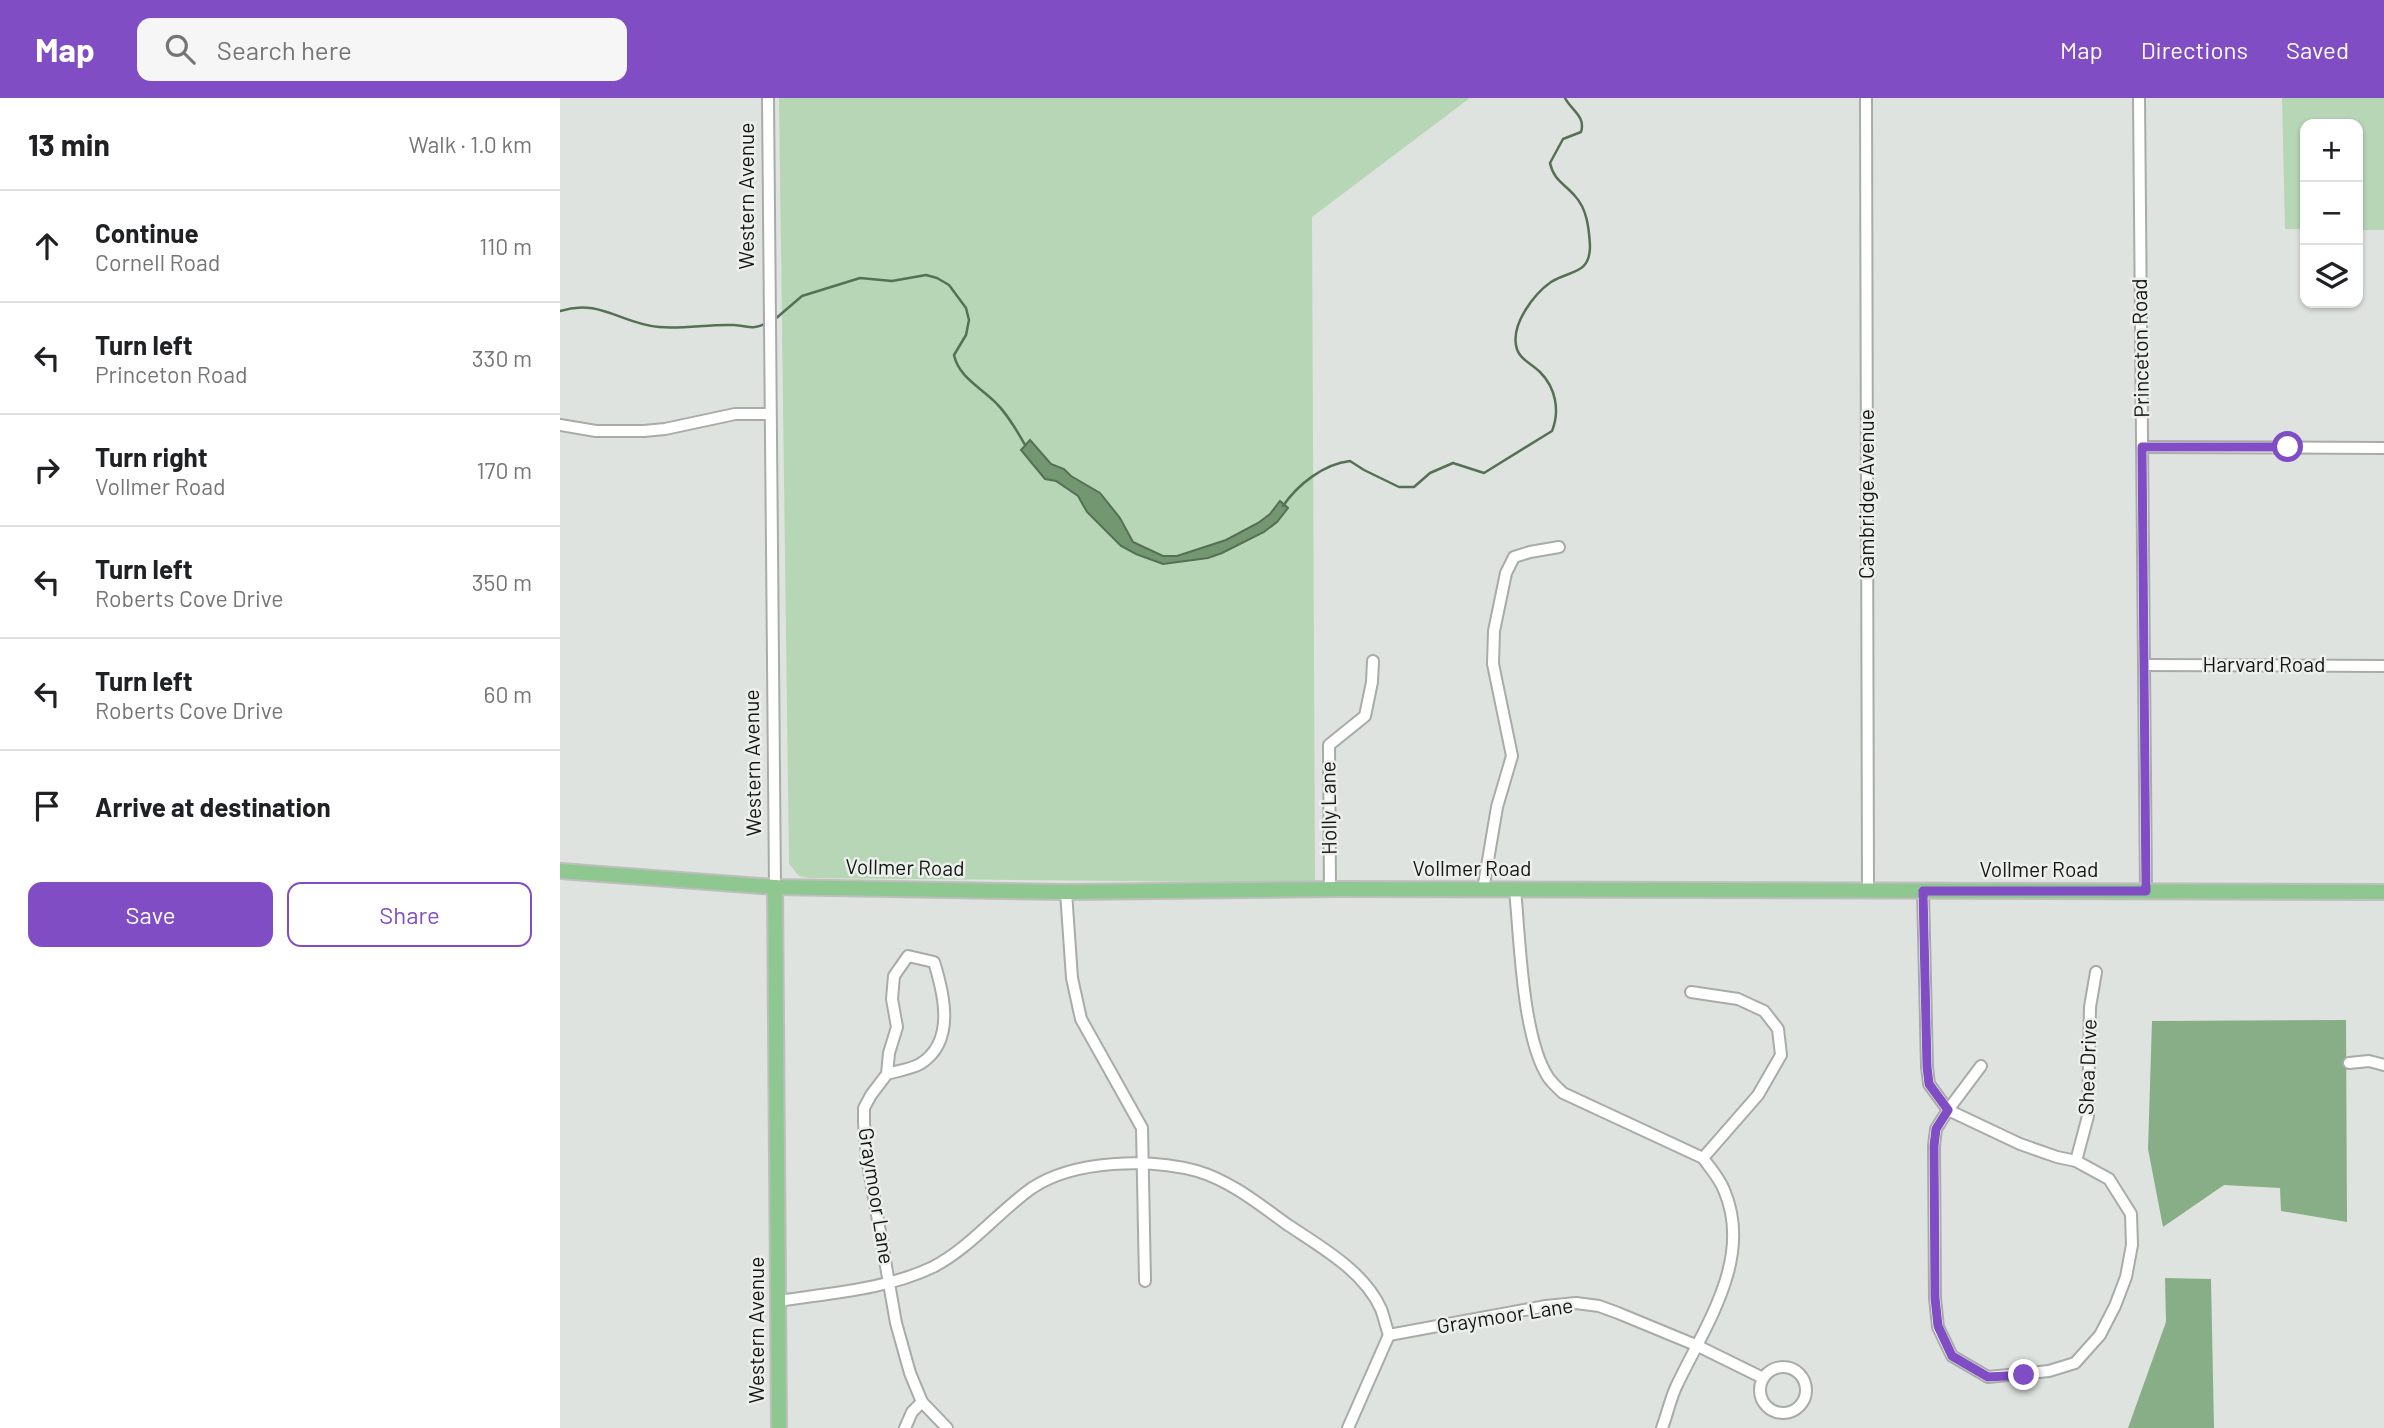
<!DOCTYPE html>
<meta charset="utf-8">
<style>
body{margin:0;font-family:Barlow,sans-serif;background:#f6f6f6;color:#202124}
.controls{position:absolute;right:21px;top:21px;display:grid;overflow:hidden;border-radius:14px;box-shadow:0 2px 5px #0004}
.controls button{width:63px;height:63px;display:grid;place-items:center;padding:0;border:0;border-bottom:2px solid #e0e0e0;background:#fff;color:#202124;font:35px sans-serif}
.stop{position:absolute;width:21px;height:21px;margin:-16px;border:5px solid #814dc5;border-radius:50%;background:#fff}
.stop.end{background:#814dc5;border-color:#fff;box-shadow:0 2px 7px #0008}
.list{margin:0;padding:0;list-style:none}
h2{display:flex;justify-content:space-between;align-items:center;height:91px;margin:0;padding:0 28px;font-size:30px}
h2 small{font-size:23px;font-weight:400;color:#757577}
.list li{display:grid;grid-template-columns:46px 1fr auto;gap:21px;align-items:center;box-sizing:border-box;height:112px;padding:0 28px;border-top:2px solid #e0e0e0}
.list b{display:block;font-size:26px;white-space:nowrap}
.list p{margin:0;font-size:23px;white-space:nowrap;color:#757577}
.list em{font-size:23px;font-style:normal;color:#757577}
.actions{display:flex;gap:14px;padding:21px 28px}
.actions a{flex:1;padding:16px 0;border:2px solid #814dc5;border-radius:14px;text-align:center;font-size:24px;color:#814dc5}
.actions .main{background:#814dc5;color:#fff}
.icon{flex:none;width:38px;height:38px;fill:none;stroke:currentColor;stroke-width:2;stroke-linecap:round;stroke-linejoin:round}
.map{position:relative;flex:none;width:1824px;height:1330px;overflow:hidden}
header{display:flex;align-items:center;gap:42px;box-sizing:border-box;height:98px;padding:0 35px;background:#814dc5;color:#fff}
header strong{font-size:33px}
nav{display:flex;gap:38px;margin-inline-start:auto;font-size:24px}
.search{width:490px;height:63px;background:#f6f6f6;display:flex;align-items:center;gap:18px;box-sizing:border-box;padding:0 24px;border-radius:14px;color:#757577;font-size:26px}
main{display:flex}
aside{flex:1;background:#fff}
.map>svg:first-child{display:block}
.green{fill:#b7d6b6}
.forest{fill:#88ae87}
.water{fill:#729771;stroke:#567055;stroke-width:2}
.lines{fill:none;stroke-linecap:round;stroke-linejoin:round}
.stream{stroke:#567055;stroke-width:2.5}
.minor-casing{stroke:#a8aca8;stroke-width:14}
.major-casing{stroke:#bdbebd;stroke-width:18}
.minor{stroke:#fff;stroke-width:10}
.major{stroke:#8fc791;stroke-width:14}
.route{stroke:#814dc5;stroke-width:9}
.labels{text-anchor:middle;stroke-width:5;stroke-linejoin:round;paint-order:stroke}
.street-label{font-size:21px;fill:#141614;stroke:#ecf0ec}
</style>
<header>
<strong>Map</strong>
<div class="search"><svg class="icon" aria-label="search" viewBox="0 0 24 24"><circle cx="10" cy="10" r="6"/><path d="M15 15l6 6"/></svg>Search here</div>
<nav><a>Map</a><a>Directions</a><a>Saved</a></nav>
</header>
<main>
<aside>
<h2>13 min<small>Walk · 1.0 km</small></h2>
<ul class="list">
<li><svg class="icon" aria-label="ahead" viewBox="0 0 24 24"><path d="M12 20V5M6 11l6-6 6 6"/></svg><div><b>Continue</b><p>Cornell Road</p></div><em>110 m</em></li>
<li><svg class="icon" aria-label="left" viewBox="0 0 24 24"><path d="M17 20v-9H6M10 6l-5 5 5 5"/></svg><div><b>Turn left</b><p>Princeton Road</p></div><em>330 m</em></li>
<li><svg class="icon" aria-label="right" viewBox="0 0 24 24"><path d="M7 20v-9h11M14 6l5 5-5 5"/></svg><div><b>Turn right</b><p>Vollmer Road</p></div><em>170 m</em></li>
<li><svg class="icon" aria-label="left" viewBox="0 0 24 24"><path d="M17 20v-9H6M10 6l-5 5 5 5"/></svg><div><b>Turn left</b><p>Roberts Cove Drive</p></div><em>350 m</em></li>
<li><svg class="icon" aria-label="left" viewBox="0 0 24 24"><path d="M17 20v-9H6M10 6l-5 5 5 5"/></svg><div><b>Turn left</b><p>Roberts Cove Drive</p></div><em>60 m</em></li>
<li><svg class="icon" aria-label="arrive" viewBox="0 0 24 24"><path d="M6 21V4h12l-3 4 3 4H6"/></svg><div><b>Arrive at destination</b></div></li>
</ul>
<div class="actions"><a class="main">Save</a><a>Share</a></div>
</aside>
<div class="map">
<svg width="1824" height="1330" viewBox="0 0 1824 1330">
<rect width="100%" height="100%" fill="#dfe3df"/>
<g class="green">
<polygon points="219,0 910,0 752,119 755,785 248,780 239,778 229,766"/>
<polygon points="1722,0 1824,0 1824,132 1798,132 1798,26 1745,26 1745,131 1725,131"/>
</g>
<g class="forest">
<polygon points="1786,922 1787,1124 1721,1113 1720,1090 1664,1087 1603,1129 1588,1051 1592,923"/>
<polygon points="1605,1180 1651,1181 1654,1330 1568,1330 1606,1224"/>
</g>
<polygon class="water" points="470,342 491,366 504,371 511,378 540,395 560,420 573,444 603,458 617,458 666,442 698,425 710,416 720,403 728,410 717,424 704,434 662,455 648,460 603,466 576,456 561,448 527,414 518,398 496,383 485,381 461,352"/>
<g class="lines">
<g class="stream">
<path d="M0 213C39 200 62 226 99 229 124 231 149 226 174 227 188 228 192 232 205 226"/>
<path d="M214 222 242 198 300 180 332 183 366 177 377 180 389 187 406 210 409 222 406 237 394 257C399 280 422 290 437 306 449 318 457 333 465 347"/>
<path d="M723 408C738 386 764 366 790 363L804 372 839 389H854L870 375 893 365 924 375 992 333C1000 313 996 290 980 274 971 265 958 261 956 247 952 225 974 196 991 184 1010 172 1030 177 1030 148 1029 130 1027 111 1015 98 1004 85 994 83 990 65L1003 41 1021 34C1026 18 1011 12 1005 0"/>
</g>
<g class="minor-casing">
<g id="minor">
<polyline points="208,0 215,789"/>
<polyline points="1306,0 1308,793"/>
<polyline points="1579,0 1586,793"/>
<polyline points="0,327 36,333 84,333 105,331 175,316 210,316"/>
<polyline points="1582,349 1824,350"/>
<polyline points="1584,567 1824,568"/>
<polyline points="770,791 769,647 805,618 812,584 813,563"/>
<polyline points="923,792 937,709 952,658 933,566 934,533 946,475 954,459 970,454 999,449"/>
<path d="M955 792C960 841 962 939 988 979 992 985 998 990 1003 995L1143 1060"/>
<polyline points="1363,793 1367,969 1369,986 1388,1012 1376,1031 1374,1048 1375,1200 1378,1229 1392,1258 1428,1279 1489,1273 1515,1265 1540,1237 1555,1208 1566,1179 1572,1147 1571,1116 1549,1081 1516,1063 1497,1059 1460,1046 1388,1012 1421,968"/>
<polyline points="506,794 512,880 521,921 582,1030 585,1183"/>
<polyline points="1789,965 1809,963 1824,967"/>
<path d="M327 976C337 973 351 971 360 966 396 944 384 896 374 864L348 858 334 878 332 901 337 929 329 955 327 976 311 997 304 1010V1025L307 1060 336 1225 350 1275 362 1304 387 1330"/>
<polyline points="1516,1063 1528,1018 1530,909 1536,874"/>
<path d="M218 1203C269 1195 325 1192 373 1169 410 1150 438 1114 472 1090 514 1062 589 1060 637 1073 671 1083 700 1107 728 1127 761 1149 804 1173 821 1211 824 1219 826 1229 829 1237L986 1208 1016 1205 1039 1208 1058 1215 1138 1248 1203 1280"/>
<circle cx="1223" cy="1292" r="23"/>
<polyline points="345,1330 352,1314 362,1304"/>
<polyline points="788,1330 829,1237"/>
<path d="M1102 1330C1107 1317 1110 1302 1116 1289 1144 1229 1194 1161 1164 1092 1160 1081 1150 1070 1143 1060L1198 997 1221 957 1218 931 1204 913 1178 901 1131 894"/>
</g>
</g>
<g class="major-casing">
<g id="major">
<polyline points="0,773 215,789 506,794 780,791 1824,794"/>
<polyline points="215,789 219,1330"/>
</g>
</g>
<use href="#minor" class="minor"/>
<use href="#major" class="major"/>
</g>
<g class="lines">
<polyline class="route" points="1464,1277 1428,1279 1392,1258 1378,1228 1375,1200 1374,1048 1376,1031 1388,1012 1369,986 1367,969 1363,793 1586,793 1582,349 1728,349"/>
</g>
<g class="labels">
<g class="street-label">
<text transform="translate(187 98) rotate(-90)" y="7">Western Avenue</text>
<text transform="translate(1581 250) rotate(-91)" y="7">Princeton Road</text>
<text transform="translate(1307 396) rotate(-90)" y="7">Cambridge Avenue</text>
<text x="1704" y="574">Harvard Road</text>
<text transform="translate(193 665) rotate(-91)" y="7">Western Avenue</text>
<text transform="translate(769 710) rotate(-91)" y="7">Holly Lane</text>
<text transform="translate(345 770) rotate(1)" y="7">Vollmer Road</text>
<text x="912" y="778">Vollmer Road</text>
<text x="1479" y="779">Vollmer Road</text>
<text transform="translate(1528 969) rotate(-88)" y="7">Shea Drive</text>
<text transform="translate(316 1098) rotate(81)" y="7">Graymoor Lane</text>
<text transform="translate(945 1218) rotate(-9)" y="7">Graymoor Lane</text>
<text transform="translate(197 1232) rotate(-90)" y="7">Western Avenue</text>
</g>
</g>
</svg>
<div class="controls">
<button>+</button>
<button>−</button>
<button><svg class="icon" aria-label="layers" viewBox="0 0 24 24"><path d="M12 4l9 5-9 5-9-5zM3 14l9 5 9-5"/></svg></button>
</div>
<div class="stop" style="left:1728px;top:349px"></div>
<div class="stop end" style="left:1464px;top:1277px"></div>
</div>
</main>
